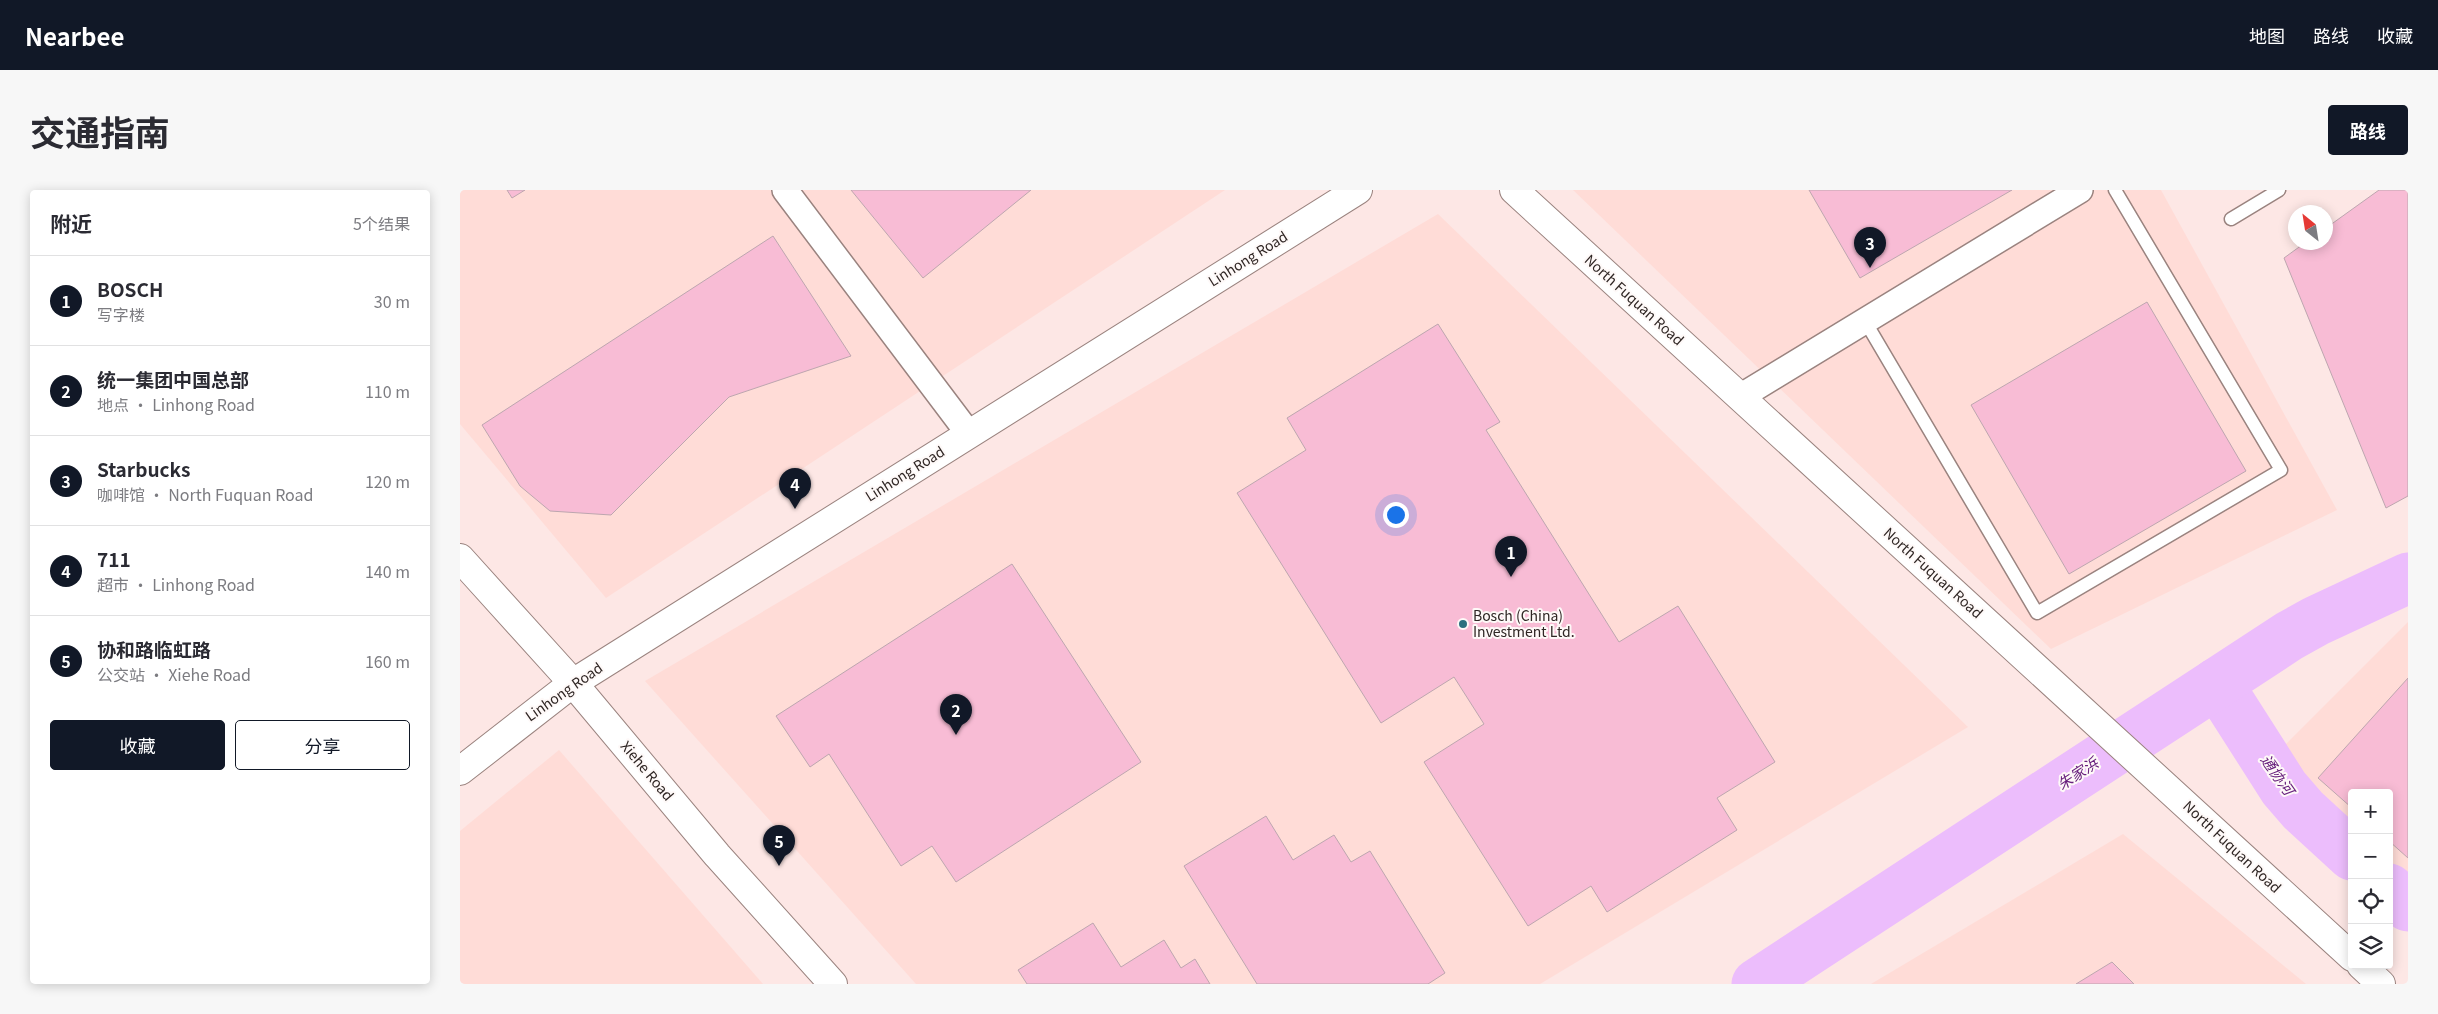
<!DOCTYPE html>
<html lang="zh">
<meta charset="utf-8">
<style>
body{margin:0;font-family:Georgia,"Noto Sans SC",serif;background:#f7f7f7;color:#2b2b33}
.controls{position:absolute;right:15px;bottom:15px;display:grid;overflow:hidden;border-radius:5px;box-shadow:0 2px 12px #0003}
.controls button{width:45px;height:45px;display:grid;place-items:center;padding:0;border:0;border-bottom:1px solid #e1e1e2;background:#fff;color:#2b2b33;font:25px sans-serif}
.compass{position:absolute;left:1828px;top:15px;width:45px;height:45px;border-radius:50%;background:#fff;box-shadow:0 2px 12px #0003;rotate:330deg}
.you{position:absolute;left:935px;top:324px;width:18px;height:18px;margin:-12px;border:4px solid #fff;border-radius:50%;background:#1a73e8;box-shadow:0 0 0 8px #1a73e833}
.badge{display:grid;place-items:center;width:32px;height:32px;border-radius:50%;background:#111827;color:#fff;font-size:16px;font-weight:700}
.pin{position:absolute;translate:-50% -41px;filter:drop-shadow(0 1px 2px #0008)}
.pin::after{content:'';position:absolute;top:26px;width:18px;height:15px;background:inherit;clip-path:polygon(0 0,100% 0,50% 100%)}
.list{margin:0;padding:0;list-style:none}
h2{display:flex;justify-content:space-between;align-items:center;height:65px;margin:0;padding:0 20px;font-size:21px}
h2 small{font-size:16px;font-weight:400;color:#7c7c81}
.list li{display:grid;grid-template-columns:32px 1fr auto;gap:15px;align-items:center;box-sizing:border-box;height:90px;padding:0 20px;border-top:1px solid #e1e1e2}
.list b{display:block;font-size:19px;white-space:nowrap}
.list p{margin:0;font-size:16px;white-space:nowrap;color:#7c7c81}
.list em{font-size:16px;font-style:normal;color:#7c7c81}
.actions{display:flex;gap:10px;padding:15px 20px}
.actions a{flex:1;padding:11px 0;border:1px solid #111827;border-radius:5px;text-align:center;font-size:18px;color:#111827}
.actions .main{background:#111827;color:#fff}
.icon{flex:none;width:28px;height:28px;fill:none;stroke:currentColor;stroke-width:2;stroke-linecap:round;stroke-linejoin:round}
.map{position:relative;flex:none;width:1948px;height:794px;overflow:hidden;border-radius:5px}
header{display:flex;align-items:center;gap:30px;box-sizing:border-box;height:70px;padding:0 25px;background:#111827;color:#fff}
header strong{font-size:24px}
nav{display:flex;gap:28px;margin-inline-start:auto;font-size:18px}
.intro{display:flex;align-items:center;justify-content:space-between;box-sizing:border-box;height:120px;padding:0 30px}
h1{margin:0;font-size:35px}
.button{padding:12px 22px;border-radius:5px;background:#111827;color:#fff;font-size:18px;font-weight:700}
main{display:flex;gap:30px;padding:0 30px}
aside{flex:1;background:#fff;border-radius:5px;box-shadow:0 2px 12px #0003}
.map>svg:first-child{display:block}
.built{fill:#ffdcd7}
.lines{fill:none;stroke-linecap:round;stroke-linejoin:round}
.river{stroke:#ecbdfc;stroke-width:51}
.building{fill:#f8bcd5;stroke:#bda6af}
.service-casing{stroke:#9a837f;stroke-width:15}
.minor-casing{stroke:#9a837f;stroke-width:28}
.tertiary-casing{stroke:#9a837f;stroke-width:30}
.secondary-casing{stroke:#9a837f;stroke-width:30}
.service{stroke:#fff;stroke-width:12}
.minor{stroke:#fff;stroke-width:25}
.tertiary{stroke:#fff;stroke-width:28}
.secondary{stroke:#fff;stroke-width:28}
.poi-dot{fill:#2b707f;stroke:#fef9f8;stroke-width:2}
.labels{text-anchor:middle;stroke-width:4;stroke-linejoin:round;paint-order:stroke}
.street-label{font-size:14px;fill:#2f2624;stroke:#fef9f8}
.poi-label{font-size:14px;fill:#2f2624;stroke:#fef9f8;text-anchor:start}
.water-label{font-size:15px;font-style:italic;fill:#68217d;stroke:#fef9f8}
</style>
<header>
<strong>Nearbee</strong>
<nav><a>地图</a><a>路线</a><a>收藏</a></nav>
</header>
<div class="intro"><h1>交通指南</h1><a class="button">路线</a></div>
<main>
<aside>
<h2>附近<small>5个结果</small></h2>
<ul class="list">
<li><span class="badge">1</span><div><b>BOSCH</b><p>写字楼</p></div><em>30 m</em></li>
<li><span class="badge">2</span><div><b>统一集团中国总部</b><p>地点 · Linhong Road</p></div><em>110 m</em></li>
<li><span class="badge">3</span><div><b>Starbucks</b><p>咖啡馆 · North Fuquan Road</p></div><em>120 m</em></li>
<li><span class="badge">4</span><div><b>711</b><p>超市 · Linhong Road</p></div><em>140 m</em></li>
<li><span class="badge">5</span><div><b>协和路临虹路</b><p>公交站 · Xiehe Road</p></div><em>160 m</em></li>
</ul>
<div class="actions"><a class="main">收藏</a><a>分享</a></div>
</aside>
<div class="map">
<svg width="1948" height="794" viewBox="0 0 1948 794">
<rect width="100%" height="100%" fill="#fde7e5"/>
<g class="built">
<polygon points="0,0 765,0 146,408 0,234"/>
<polygon points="1113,0 1701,0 1877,320 1591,459"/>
<polygon points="978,24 1508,537 1080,794 456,794 185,491"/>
<polygon points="1948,432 1948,702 1929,684 1929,603 1892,603 1892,648 1832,590 1826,554"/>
<polygon points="99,560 303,794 0,794 0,641"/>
<polygon points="1663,644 1846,794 1411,794"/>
</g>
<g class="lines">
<g class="river">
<polyline points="1757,493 1824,598 1843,620 1892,665"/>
<polyline points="1929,699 1948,716"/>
<polyline points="1297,794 1829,446 1856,431 1948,388"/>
</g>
</g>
<g class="building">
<polygon points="47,0 65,0 52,8"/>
<polygon points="391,0 571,0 463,88"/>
<polygon points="1349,0 1552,0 1400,88"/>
<polygon points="1919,0 1948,0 1948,306 1926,318 1824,68 1846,52 1866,52 1866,38"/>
<polygon points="313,46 391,166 269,207 151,325 90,321 60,296 22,235"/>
<polygon points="1687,112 1786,281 1609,384 1511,215"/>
<polygon points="978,134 1040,232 1026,240 1159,452 1218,416 1315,572 1257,608 1277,640 1147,722 1131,696 1068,736 964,572 1024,534 994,487 921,533 777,303 846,260 827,228"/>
<polygon points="552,374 681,572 496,692 472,656 441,676 369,564 350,577 316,526"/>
<polygon points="1948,488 1948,668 1929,651 1929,603 1892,603 1892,618 1858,588"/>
<polygon points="806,626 833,670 874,645 891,672 910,661 985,783 968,794 797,794 724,676"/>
<polygon points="633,733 661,777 704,750 721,778 735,769 750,794 567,794 558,780"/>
<polygon points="1652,772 1674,794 1616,794"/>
</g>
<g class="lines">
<g class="service-casing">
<g id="service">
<polyline points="1771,29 1819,0"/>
<polyline points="1405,131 1577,423 1821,280 1655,0"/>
</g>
</g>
<g class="minor-casing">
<g id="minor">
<polyline points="325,0 509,244"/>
<polyline points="1280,207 1620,0"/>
</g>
</g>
<g class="tertiary-casing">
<g id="tertiary">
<polyline points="1054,0 1892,767"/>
<polyline points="0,581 113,493 898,0"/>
<polyline points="1901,775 1921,794"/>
</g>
</g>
<g class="secondary-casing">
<polyline id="secondary" points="0,368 113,493 257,665 373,794"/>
</g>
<use href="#service" class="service"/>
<use href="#minor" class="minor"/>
<use href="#tertiary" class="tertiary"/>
<use href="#secondary" class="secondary"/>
</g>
<circle class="poi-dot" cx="1003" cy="434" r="5"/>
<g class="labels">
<g class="street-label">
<text transform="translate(788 69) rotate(-32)" y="5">Linhong Road</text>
<text transform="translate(1174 110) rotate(42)" y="5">North Fuquan Road</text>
<text transform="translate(445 284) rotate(-32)" y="5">Linhong Road</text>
<text transform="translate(1473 383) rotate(42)" y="5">North Fuquan Road</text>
<text transform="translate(104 502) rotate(-35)" y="5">Linhong Road</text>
<text transform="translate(187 581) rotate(50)" y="5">Xiehe Road</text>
<text transform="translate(1772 657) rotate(43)" y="5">North Fuquan Road</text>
</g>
<g class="poi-label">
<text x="1013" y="431">Bosch (China)<tspan x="1013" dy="16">Investment Ltd.</tspan></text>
</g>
<g class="water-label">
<text transform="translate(1618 584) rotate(-33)" y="5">朱家浜</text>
<text transform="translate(1817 585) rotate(55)" y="5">通协河</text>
</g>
</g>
</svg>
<div class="controls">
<button>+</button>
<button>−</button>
<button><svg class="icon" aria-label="locate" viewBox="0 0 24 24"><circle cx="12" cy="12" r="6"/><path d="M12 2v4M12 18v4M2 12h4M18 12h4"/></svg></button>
<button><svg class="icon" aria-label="layers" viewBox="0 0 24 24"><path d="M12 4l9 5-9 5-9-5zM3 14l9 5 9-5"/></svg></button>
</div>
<svg class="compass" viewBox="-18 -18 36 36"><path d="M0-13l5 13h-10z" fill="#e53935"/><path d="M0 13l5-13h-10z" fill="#7c7c81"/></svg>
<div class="you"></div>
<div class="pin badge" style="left:1051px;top:387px">1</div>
<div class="pin badge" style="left:496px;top:545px">2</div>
<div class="pin badge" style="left:1410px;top:78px">3</div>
<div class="pin badge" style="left:335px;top:319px">4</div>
<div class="pin badge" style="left:319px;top:676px">5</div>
</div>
</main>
